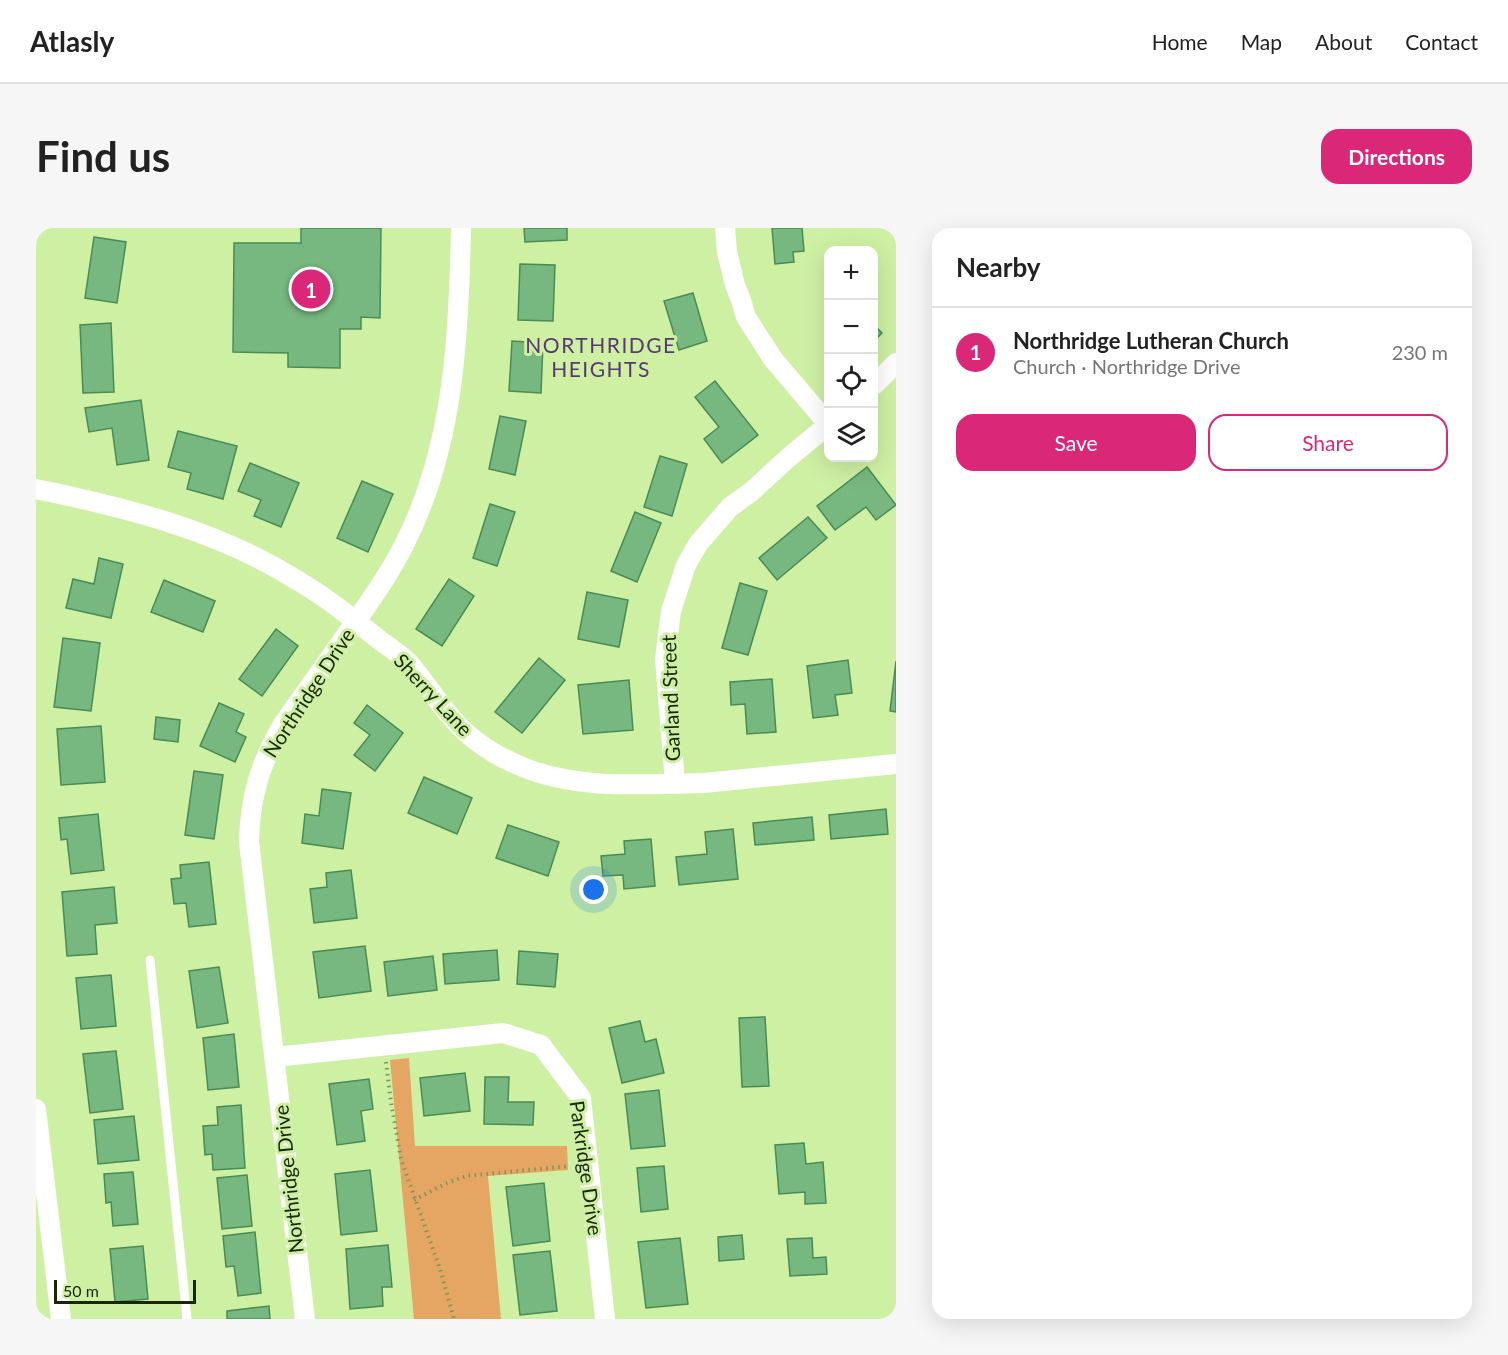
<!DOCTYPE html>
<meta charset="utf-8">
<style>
body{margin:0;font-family:Lato,sans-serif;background:#f6f6f6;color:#222}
.controls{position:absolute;right:18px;top:18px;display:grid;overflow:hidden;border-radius:12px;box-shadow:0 6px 24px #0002}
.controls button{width:54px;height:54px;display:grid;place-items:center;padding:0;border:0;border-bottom:2px solid #e0e0e0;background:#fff;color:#222;font:30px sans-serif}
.scale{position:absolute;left:18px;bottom:15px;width:142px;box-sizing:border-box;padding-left:6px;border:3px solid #1a2608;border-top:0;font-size:16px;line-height:21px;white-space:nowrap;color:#1a2608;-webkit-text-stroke:4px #cef0a3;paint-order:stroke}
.you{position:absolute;left:558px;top:662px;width:21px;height:21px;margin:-15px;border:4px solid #fff;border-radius:50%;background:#1a73e8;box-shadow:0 0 0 9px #1a73e833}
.badge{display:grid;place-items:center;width:39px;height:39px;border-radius:50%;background:#db2777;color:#fff;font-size:20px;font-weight:700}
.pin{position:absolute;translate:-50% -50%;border:3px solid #fff;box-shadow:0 2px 6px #0006}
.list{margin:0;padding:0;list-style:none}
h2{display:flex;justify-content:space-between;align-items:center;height:78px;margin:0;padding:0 24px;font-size:26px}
h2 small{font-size:20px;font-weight:400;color:#767676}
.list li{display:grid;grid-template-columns:39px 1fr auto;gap:18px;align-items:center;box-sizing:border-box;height:90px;padding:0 24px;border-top:2px solid #e0e0e0}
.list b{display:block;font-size:22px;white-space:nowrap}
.list p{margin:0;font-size:20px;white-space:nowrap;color:#767676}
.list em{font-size:20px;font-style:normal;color:#767676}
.actions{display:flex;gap:12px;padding:18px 24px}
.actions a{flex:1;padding:14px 0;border:2px solid #db2777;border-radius:18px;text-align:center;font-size:21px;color:#db2777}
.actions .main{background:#db2777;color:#fff}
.icon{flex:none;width:33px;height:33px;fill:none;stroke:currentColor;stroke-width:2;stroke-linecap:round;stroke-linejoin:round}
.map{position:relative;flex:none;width:860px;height:1091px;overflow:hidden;border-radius:18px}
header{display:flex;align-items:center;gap:36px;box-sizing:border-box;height:84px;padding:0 30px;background:#fff;border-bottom:2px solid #e0e0e0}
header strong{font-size:28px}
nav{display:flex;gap:33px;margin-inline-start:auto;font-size:21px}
.intro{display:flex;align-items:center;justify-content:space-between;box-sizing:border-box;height:144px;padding:0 36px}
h1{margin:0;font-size:42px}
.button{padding:15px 27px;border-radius:18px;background:#db2777;color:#fff;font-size:21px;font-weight:700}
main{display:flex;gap:36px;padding:0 36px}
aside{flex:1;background:#fff;border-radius:18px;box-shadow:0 6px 24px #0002}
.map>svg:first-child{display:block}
.green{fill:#e4a662}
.building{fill:#76b87f;stroke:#4a8b55;stroke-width:1.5}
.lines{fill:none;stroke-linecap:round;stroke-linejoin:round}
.path{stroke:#7d955d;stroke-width:4;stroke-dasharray:1.5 4.5;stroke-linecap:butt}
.service{stroke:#fff;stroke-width:9}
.minor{stroke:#fff;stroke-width:20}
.labels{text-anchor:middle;stroke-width:6;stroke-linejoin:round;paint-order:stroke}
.street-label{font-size:20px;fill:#1a2608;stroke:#cef0a3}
.neighbourhood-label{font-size:21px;letter-spacing:1.5px;fill:#583872;stroke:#cef0a3}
</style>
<header>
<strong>Atlasly</strong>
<nav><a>Home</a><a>Map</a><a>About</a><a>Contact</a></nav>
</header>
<div class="intro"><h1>Find us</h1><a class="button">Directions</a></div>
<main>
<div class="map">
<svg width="860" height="1091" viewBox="0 0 860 1091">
<rect width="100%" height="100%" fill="#cef0a3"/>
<polygon class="green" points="373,830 379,918 531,918 532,942 452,948 465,1091 378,1091 354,832"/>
<g class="building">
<polygon points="265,0 345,0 344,90 325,89 325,101 304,101 304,140 252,139 252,125 197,124 198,15 265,15"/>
<polygon points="488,0 531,0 531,12 489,14"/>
<polygon points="736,0 766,0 768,23 757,24 758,34 739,36"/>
<polygon points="58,9 90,14 81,75 49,70"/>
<polygon points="484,36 519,37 517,93 482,92"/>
<polygon points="657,65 671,113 643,122 628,73"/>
<polygon points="75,95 78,164 47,165 44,97"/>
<polygon points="838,97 846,105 838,113"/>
<polygon points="476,113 507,115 505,165 473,163"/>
<polygon points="679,153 722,207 686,235 668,211 683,199 659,169"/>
<polygon points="105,172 113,232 81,237 76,200 53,204 49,180"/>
<polygon points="464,188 490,193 479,247 453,241"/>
<polygon points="142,203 201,218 187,271 151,261 155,245 132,239"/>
<polygon points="624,228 651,236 636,288 608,279"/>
<polygon points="214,235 263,255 245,299 218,288 225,272 202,263"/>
<polygon points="831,239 860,277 840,292 830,279 799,302 781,278"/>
<polygon points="326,253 357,266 332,324 301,310"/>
<polygon points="454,276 479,284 461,338 437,330"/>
<polygon points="599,284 625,295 601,354 575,343"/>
<polygon points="772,289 791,310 741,352 723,330"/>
<polygon points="63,330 87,336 75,390 30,380 37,351 58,356"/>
<polygon points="413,351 438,368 406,418 380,401"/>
<polygon points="128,352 179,373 167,404 115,384"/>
<polygon points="704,355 731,363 712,427 686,420"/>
<polygon points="551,364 592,372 583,419 542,411"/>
<polygon points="240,401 262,418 226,468 203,451"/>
<polygon points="27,410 64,415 55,483 18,479"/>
<polygon points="503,430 529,452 486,505 459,484"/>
<polygon points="812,432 816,465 799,467 802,487 777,490 771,438"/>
<polygon points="860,433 860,484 854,483"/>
<polygon points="736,451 740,504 711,506 709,476 695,477 694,454"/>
<polygon points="593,452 597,502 547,506 542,457"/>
<polygon points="183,475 208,486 200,504 210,509 199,534 164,518"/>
<polygon points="331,477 367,505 339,543 318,527 334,507 318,495"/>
<polygon points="120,489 144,492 142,514 118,511"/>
<polygon points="65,498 69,554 25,557 21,501"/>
<polygon points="158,543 187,547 178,611 149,607"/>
<polygon points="388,549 436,570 421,606 372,585"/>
<polygon points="286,561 315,565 307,621 266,615 269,586 283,588"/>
<polygon points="850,581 852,606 795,611 793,587"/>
<polygon points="62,586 68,642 35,646 31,611 25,612 23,590"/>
<polygon points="776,589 778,612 719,617 717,595"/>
<polygon points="472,597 523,614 512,648 460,630"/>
<polygon points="697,601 702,651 643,657 640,629 671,626 669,604"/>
<polygon points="615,611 619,658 588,661 587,647 567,648 565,628 589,626 588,613"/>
<polygon points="173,634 180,696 153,699 150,675 138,676 135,651 145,650 144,637"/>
<polygon points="315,642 321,690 278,695 274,661 291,659 290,645"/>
<polygon points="78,659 81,695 59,697 61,726 31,728 26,664"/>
<polygon points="329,718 335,763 283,770 277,724"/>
<polygon points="461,722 463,752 409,756 407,726"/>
<polygon points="483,723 522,726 519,759 481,756"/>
<polygon points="397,728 401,762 352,768 348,734"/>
<polygon points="183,739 192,795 161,800 153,743"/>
<polygon points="75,747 80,798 45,801 40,750"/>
<polygon points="729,789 733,858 706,859 703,790"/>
<polygon points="604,793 609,814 620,811 628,845 586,855 573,800"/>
<polygon points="198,806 203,859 172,862 167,810"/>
<polygon points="80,823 87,881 54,885 47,826"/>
<polygon points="429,845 434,883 388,888 384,850"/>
<polygon points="449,849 473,849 472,874 498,874 497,897 448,896"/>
<polygon points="333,851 337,881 325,883 329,913 301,917 293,856"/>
<polygon points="623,862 629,918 595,921 589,866"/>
<polygon points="205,877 209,940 177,942 176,926 169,927 167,898 182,897 181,879"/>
<polygon points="98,888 103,932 62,936 58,892"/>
<polygon points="768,915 770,936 787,934 790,975 769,976 769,964 743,966 739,917"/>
<polygon points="628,938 632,981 605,984 601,940"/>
<polygon points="334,942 341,1003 305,1007 299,946"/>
<polygon points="97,944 102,996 77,998 75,974 70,975 68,946"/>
<polygon points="211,947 216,998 186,1001 181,950"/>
<polygon points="508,955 514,1013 477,1018 470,959"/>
<polygon points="219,1004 225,1065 202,1068 198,1038 190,1039 187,1008"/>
<polygon points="706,1007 708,1031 683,1033 682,1009"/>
<polygon points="644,1010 652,1076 610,1080 602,1014"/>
<polygon points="776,1010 777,1030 790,1029 791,1046 754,1048 751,1011"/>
<polygon points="352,1017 356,1059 346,1059 347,1078 314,1081 310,1021"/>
<polygon points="107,1018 112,1071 79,1074 74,1021"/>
<polygon points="514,1023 521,1083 484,1087 477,1027"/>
<polygon points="233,1078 234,1091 191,1091 191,1083"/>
</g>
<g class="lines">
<g class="path">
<polyline points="350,834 355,874 365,931 405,1044 418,1091"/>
<polyline points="378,972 409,956 430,948 534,938"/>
</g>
<polyline class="service" points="114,732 151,1091"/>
<g class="minor">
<polyline points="689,0 691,24 699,57 705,72 710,89 737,131 792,196"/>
<polyline points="838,157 860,135"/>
<path d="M0 261C92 280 184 303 264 354 291 370 316 390 341 410 351 418 364 426 373 435 388 452 400 472 415 489 434 512 461 529 489 540 545 562 609 556 668 555L860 536"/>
<polyline points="639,555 629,431 635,383 650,337 662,316 694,279 715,264 752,230 792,197"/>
<polyline points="239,829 467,805 505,817 545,870 569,1091"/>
<polyline points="0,881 25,1091"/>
<path d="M269 1091 213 614C214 568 224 536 247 496 270 464 293 432 315 400 335 372 354 345 369 315 418 218 423 107 425 0"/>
</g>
</g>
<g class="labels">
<g class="street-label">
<text transform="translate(273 465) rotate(-57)" y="7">Northridge Drive</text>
<text transform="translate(397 467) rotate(47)" y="7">Sherry Lane</text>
<text transform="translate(635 470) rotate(-92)" y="7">Garland Street</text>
<text transform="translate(550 940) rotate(82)" y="7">Parkridge Drive</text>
<text transform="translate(253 951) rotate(-96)" y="7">Northridge Drive</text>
</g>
<g class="neighbourhood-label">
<text x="565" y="125">NORTHRIDGE<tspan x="565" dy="24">HEIGHTS</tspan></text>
</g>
</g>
</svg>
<div class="controls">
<button>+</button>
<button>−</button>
<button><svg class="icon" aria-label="locate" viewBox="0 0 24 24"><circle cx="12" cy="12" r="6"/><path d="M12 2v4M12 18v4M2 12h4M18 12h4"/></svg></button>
<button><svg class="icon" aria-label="layers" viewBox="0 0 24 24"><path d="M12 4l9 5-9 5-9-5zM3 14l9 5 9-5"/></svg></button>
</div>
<div class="scale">50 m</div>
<div class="you"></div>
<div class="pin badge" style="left:275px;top:61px">1</div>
</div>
<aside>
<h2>Nearby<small></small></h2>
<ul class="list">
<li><span class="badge">1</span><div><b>Northridge Lutheran Church</b><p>Church · Northridge Drive</p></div><em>230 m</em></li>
</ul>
<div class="actions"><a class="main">Save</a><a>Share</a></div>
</aside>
</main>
